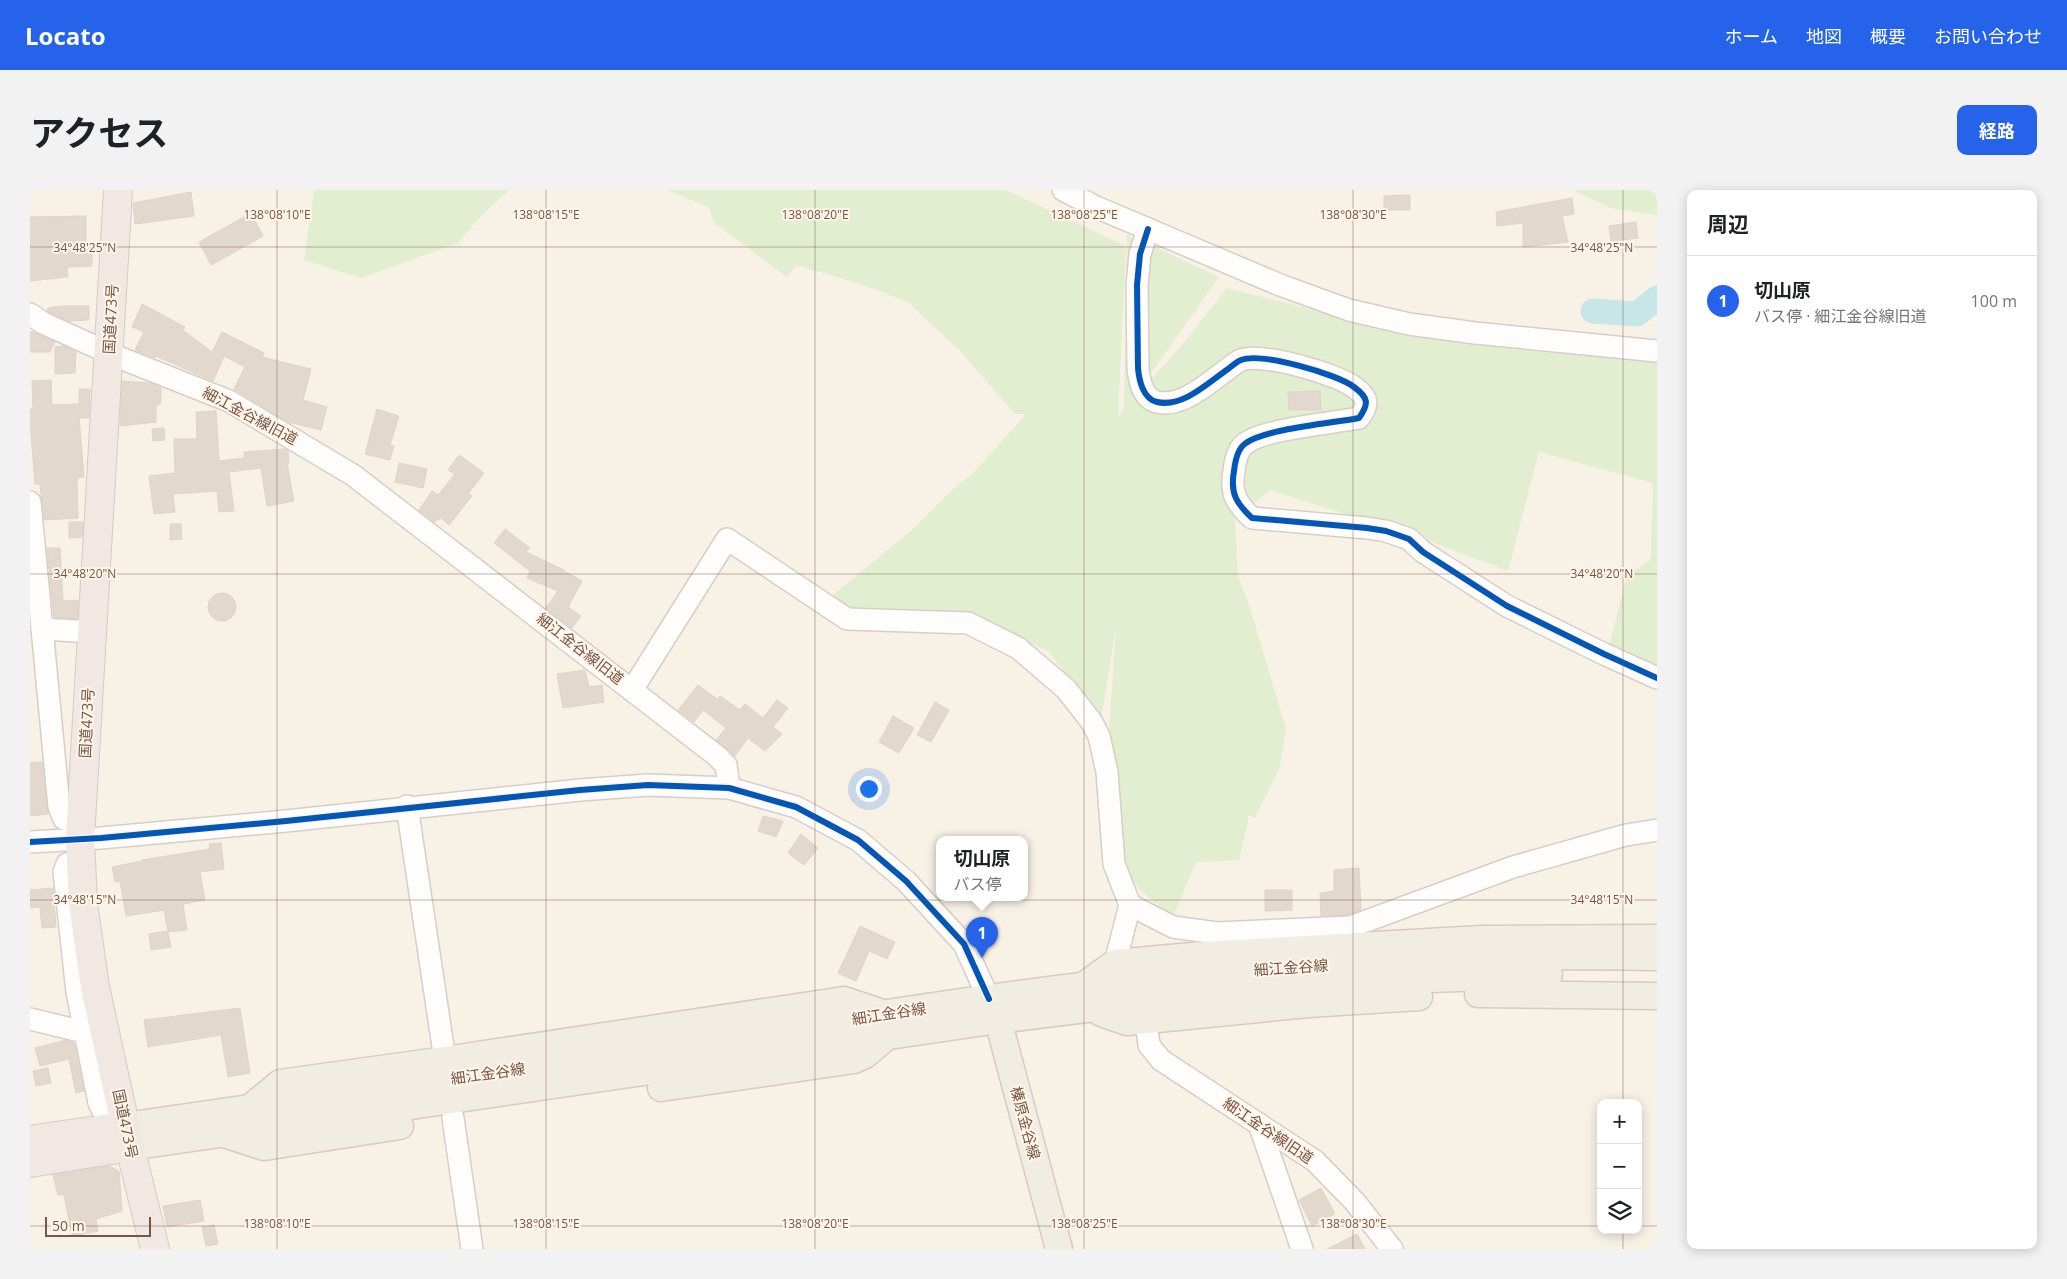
<!DOCTYPE html>
<html lang="ja">
<meta charset="utf-8">
<style>
body{margin:0;font-family:"Open Sans","Noto Sans JP",sans-serif;background:#f2f2f2;color:#202124}
.controls{position:absolute;right:15px;bottom:15px;display:grid;overflow:hidden;border-radius:10px;box-shadow:0 2px 12px #0003}
.controls button{width:45px;height:45px;display:grid;place-items:center;padding:0;border:0;border-bottom:1px solid #e0e0e0;background:#fff;color:#202124;font:25px sans-serif}
.scale{position:absolute;left:15px;bottom:12px;width:106px;box-sizing:border-box;padding-left:5px;border:2px solid #765646;border-top:0;font-size:14px;line-height:18px;white-space:nowrap;color:#765646;-webkit-text-stroke:4px #fff5e8;paint-order:stroke}
.you{position:absolute;left:838px;top:598px;width:18px;height:18px;margin:-12px;border:4px solid #fff;border-radius:50%;background:#1a73e8;box-shadow:0 0 0 8px #1a73e833}
.badge{display:grid;place-items:center;width:32px;height:32px;border-radius:50%;background:#2563eb;color:#fff;font-size:16px;font-weight:700}
.pin{position:absolute;translate:-50% -41px;filter:drop-shadow(0 1px 2px #0008)}
.pin::after{content:'';position:absolute;top:26px;width:18px;height:15px;background:inherit;clip-path:polygon(0 0,100% 0,50% 100%)}
.popup{position:absolute;left:906px;top:646px;width:92px;height:65px;box-sizing:border-box;display:grid;place-content:center;border-radius:10px;background:#fff;filter:drop-shadow(0 1px 4px #0005);font-size:16px;white-space:nowrap;color:#757577}
.popup b{font-size:19px;color:#202124}
.popup::after{content:'';position:absolute;left:50%;top:100%;margin-left:-10px;border:10px solid transparent;border-top-color:#fff}
.list{margin:0;padding:0;list-style:none}
h2{display:flex;justify-content:space-between;align-items:center;height:65px;margin:0;padding:0 20px;font-size:21px}
h2 small{font-size:16px;font-weight:400;color:#757577}
.list li{display:grid;grid-template-columns:32px 1fr auto;gap:15px;align-items:center;box-sizing:border-box;height:90px;padding:0 20px;border-top:1px solid #e0e0e0}
.list b{display:block;font-size:19px;white-space:nowrap}
.list p{margin:0;font-size:16px;white-space:nowrap;color:#757577}
.list em{font-size:16px;font-style:normal;color:#757577}
.icon{flex:none;width:28px;height:28px;fill:none;stroke:currentColor;stroke-width:2;stroke-linecap:round;stroke-linejoin:round}
.map{position:relative;flex:none;width:1627px;height:1059px;overflow:hidden;border-radius:10px}
header{display:flex;align-items:center;gap:30px;box-sizing:border-box;height:70px;padding:0 25px;background:#2563eb;color:#fff}
header strong{font-size:24px}
nav{display:flex;gap:28px;margin-inline-start:auto;font-size:18px}
.intro{display:flex;align-items:center;justify-content:space-between;box-sizing:border-box;height:120px;padding:0 30px}
h1{margin:0;font-size:35px}
.button{padding:12px 22px;border-radius:10px;background:#2563eb;color:#fff;font-size:18px;font-weight:700}
main{display:flex;gap:30px;padding:0 30px}
aside{flex:1;background:#fff;border-radius:10px;box-shadow:0 2px 12px #0003}
.map>svg:first-child{display:block}
.green{fill:#e2eed0}
.lines{fill:none;stroke-linecap:round;stroke-linejoin:round}
.river{stroke:#c8e6e7;stroke-width:25}
.building{fill:#e3d8ce;stroke:#e0d3c9}
.minor-casing{stroke:#d8cec5;stroke-width:24}
.major-casing{stroke:#d6cbc3;stroke-width:29}
.highway-casing{stroke:#d6cbc3;stroke-width:30}
.minor{stroke:#fefdfb;stroke-width:21}
.major{stroke:#f2ede3;stroke-width:26}
.highway{stroke:#f1e7e3;stroke-width:28}
.cycleway-casing{stroke:#fff5e8;stroke-width:9}
.cycleway{stroke:#0057b8;stroke-width:6}
.ticks{fill:none;stroke:#765646;stroke-width:1;stroke-opacity:0.45}
.labels{text-anchor:middle;stroke-width:4;stroke-linejoin:round;paint-order:stroke}
.street-label{font-size:15px;fill:#765646;stroke:#fff5e8}
.ticks-label{font-size:12px;text-anchor:middle;fill:#765646;stroke:#fff5e8;stroke-width:4;stroke-linejoin:round;paint-order:stroke}
</style>
<header>
<strong>Locato</strong>
<nav><a>ホーム</a><a>地図</a><a>概要</a><a>お問い合わせ</a></nav>
</header>
<div class="intro"><h1>アクセス</h1><a class="button">経路</a></div>
<main>
<div class="map">
<svg width="1627" height="1059" viewBox="0 0 1627 1059">
<rect width="100%" height="100%" fill="#f7f1e6"/>
<g class="green">
<polygon points="284,0 479,0 449,28 428,53 331,88 274,70"/>
<polygon points="637,0 975,0 1096,56 1088,226 1094,219 1097,44 1108,53 1123,56 1189,87 1099,214 1153,154 1197,98 1395,148 1504,161 1627,172 1627,480 1579,456 1597,386 1621,369 1623,293 1509,262 1478,381 1405,353 1240,300 1205,329 1208,386 1220,418 1256,539 1250,577 1225,628 1217,625 1218,631 1209,670 1166,672 1143,727 1109,699 1093,676 1087,638 1079,542 1086,437 1071,529 1018,461 947,431 827,423 802,406 883,339 921,301 943,283 996,224 985,224 931,162 878,112 828,93 766,75 757,87 684,33 679,17"/>
<polygon points="1543,0 1627,0 1627,25 1581,18"/>
</g>
<g class="lines">
<polyline class="river" points="1563,121 1607,124 1627,108"/>
</g>
<g class="building">
<polygon points="161,2 164,26 105,34 103,13"/>
<polygon points="1380,5 1380,20 1354,20 1354,6"/>
<polygon points="1542,8 1544,24 1532,26 1538,52 1493,57 1493,33 1467,36 1466,22"/>
<polygon points="221,23 233,46 181,75 169,52"/>
<polygon points="56,26 56,57 62,56 62,76 37,77 38,87 0,91 0,27"/>
<polygon points="1606,32 1608,48 1581,51 1579,36"/>
<polygon points="112,114 155,137 153,140 182,162 192,142 234,163 232,167 281,179 273,210 297,217 291,240 258,232 204,199 215,177 194,166 183,191 126,166 125,168 105,160 114,142 102,137"/>
<polygon points="32,116 59,116 59,130 39,131 17,121 18,118"/>
<polygon points="0,142 4,142 25,152 20,162 0,162"/>
<polygon points="34,156 46,162 45,183 25,184 25,157"/>
<polygon points="21,190 22,215 49,214 49,199 60,199 59,228 49,228 54,287 47,288 48,328 14,330 10,294 5,294 0,231 0,219 3,219 2,191"/>
<polygon points="92,191 121,193 131,198 131,213 126,216 126,232 90,236"/>
<polygon points="1290,201 1291,220 1259,220 1258,202"/>
<polygon points="347,219 369,226 360,255 364,256 360,270 335,264"/>
<polygon points="186,221 189,271 214,268 214,262 255,259 258,261 259,273 257,273 264,311 237,316 231,278 199,282 204,321 189,322 187,301 143,304 145,322 124,324 119,286 145,283 144,249 167,249 166,222"/>
<polygon points="134,238 135,250 123,251 122,239"/>
<polygon points="429,265 454,283 438,304 442,306 419,335 411,328 404,332 389,320 402,301 408,305 425,284 418,280"/>
<polygon points="369,273 397,279 393,298 365,292"/>
<polygon points="39,332 53,332 52,347 39,348"/>
<polygon points="140,334 151,334 152,349 140,350"/>
<polygon points="475,339 500,358 496,362 534,380 534,381 552,391 538,417 551,426 542,438 516,418 528,401 497,388 500,381 464,353"/>
<polygon points="17,358 30,358 33,411 48,410 47,429 24,427"/>
<circle cx="192" cy="417" r="14"/>
<polygon points="555,480 559,497 572,495 574,512 533,518 527,484"/>
<polygon points="668,495 687,509 690,506 710,520 715,514 733,528 747,510 758,518 743,537 752,544 735,561 718,548 705,566 686,550 696,538 673,520 664,532 648,520"/>
<polygon points="905,512 919,520 901,552 887,545"/>
<polygon points="863,526 884,538 869,563 849,552"/>
<polygon points="12,572 18,624 0,626 0,573"/>
<polygon points="733,626 753,631 746,647 728,641"/>
<polygon points="771,644 788,658 774,675 758,663"/>
<polygon points="191,653 194,679 170,682 175,710 153,714 157,740 138,742 141,757 121,760 119,744 138,741 134,720 96,726 90,691 85,692 82,677 112,671 112,670 180,659 179,654"/>
<polygon points="1329,678 1331,720 1318,725 1291,726 1290,703 1304,701 1304,680"/>
<polygon points="23,698 26,737 12,738 10,717 0,718 0,700"/>
<polygon points="1235,700 1262,700 1262,720 1235,721"/>
<polygon points="830,736 865,752 857,769 839,761 826,791 808,783"/>
<polygon points="210,818 220,883 198,887 191,845 118,857 114,830"/>
<polygon points="36,850 44,853 54,901 46,903 39,869 10,876 5,858"/>
<polygon points="18,878 21,893 6,896 3,881"/>
<polygon points="79,976 89,981 92,1021 66,1029 68,1041 42,1046 34,1005 28,1005 23,985"/>
<polygon points="1291,998 1305,1024 1282,1036 1269,1010"/>
<polygon points="170,1010 174,1031 137,1037 133,1016"/>
<polygon points="184,1035 188,1054 176,1056 172,1037"/>
<polygon points="1327,1044 1335,1059 1297,1059"/>
</g>
<g class="lines">
<g class="minor-casing">
<g id="minor">
<polyline points="1033,0 1066,17 1250,95 1319,120 1379,134 1445,143 1627,161"/>
<path d="M1118 39 1110 64 1107 95 1108 178C1109 190 1113 209 1127 212 1153 218 1179 192 1198 179 1202 176 1206 172 1211 170 1231 162 1307 184 1324 197 1339 208 1339 214 1329 228 1303 233 1235 239 1216 253 1208 258 1205 272 1204 281 1200 303 1206 313 1222 328L1337 338 1356 341 1379 349 1393 362 1477 416 1574 464 1627 488"/>
<polyline points="0,124 13,133 88,167 199,211 323,285 687,566 696,575 699,598"/>
<polyline points="0,312 29,617 34,629"/>
<polyline points="12,439 63,442"/>
<polyline points="602,500 697,349 817,429 938,433 988,458 1036,499 1061,531 1069,546 1077,582 1084,674 1100,715 1085,773"/>
<polyline points="377,616 415,870"/>
<polyline points="0,652 71,648 256,631 550,600 618,595 699,598 766,617 828,650 876,691 934,754 959,809"/>
<polyline points="37,674 34,682 47,802 69,913 73,921"/>
<polyline points="1100,715 1143,737 1187,743 1320,737 1483,677 1596,645 1627,640"/>
<polyline points="0,829 54,842"/>
<polyline points="1116,831 1119,855 1131,870 1285,971 1325,1012 1362,1059"/>
<polyline points="423,928 442,1059"/>
<polyline points="1229,934 1272,1059"/>
</g>
</g>
<g class="major-casing">
<g id="major">
<polyline points="1053,796 1085,773 1173,765 1451,749 1627,748"/>
<polyline points="1448,804 1627,806"/>
<polyline points="962,814 968,830 1029,1059"/>
<polyline points="1071,823 1097,832 1278,814 1389,807"/>
<polyline points="631,898 824,870 835,865 855,848"/>
<polyline points="221,917 250,893 415,870 814,810 853,823"/>
<path d="M95 936C269 910 443 887 617 861 786 835 954 805 1124 788 1290 772 1460 764 1627 767"/>
<polyline points="197,945 234,957 370,936"/>
<polyline points="100,957 968,830 1170,805 1340,791 1519,785"/>
</g>
</g>
<g class="highway-casing">
<g id="highway">
<polyline points="88,0 50,649 53,713 65,797 100,957 125,1059"/>
<polyline points="0,950 95,936"/>
<polyline points="0,973 100,957"/>
</g>
</g>
<use href="#minor" class="minor"/>
<use href="#major" class="major"/>
<use href="#highway" class="highway"/>
<g class="cycleway-casing">
<g id="cycleway">
<path d="M1118 39 1110 64 1107 95 1108 178C1109 190 1113 209 1127 212 1153 218 1179 192 1198 179 1202 176 1206 172 1211 170 1231 162 1307 184 1324 197 1339 208 1339 214 1329 228 1303 233 1235 239 1216 253 1208 258 1205 272 1204 281 1200 303 1206 313 1222 328L1337 338 1356 341 1379 349 1393 362 1477 416 1574 464 1627 488"/>
<polyline points="0,652 71,648 256,631 550,600 618,595 699,598 766,617 828,650 876,691 934,754 959,809"/>
</g>
</g>
<use href="#cycleway" class="cycleway"/>
</g>
<path class="ticks" d="M247 0V1059M516 0V1059M785 0V1059M1054 0V1059M1323 0V1059M1593 0V913M0 57H1627M0 384H1627M0 710H1627M0 1036H1571M1608 1036H1627M1593 1040V1059"/>
<g class="labels">
<g class="street-label">
<text transform="translate(81 129) rotate(-87)" y="5">国道473号</text>
<text transform="translate(220 226) rotate(28)" y="5">細江金谷線旧道</text>
<text transform="translate(550 459) rotate(38)" y="5">細江金谷線旧道</text>
<text transform="translate(57 533) rotate(-87)" y="5">国道473号</text>
<text transform="translate(1261 778) rotate(-4)" y="5">細江金谷線</text>
<text transform="translate(859 824) rotate(-9)" y="5">細江金谷線</text>
<text transform="translate(458 884) rotate(-8)" y="5">細江金谷線</text>
<text transform="translate(995 933) rotate(75)" y="5">榛原金谷線</text>
<text transform="translate(95 934) rotate(78)" y="5">国道473号</text>
<text transform="translate(1238 941) rotate(34)" y="5">細江金谷線旧道</text>
</g>
</g>
<g class="ticks-label">
<text x="247" y="29">138°08'10"E</text>
<text x="516" y="29">138°08'15"E</text>
<text x="785" y="29">138°08'20"E</text>
<text x="1054" y="29">138°08'25"E</text>
<text x="1323" y="29">138°08'30"E</text>
<text x="55" y="62">34°48'25"N</text>
<text x="1572" y="62">34°48'25"N</text>
<text x="55" y="388">34°48'20"N</text>
<text x="1572" y="388">34°48'20"N</text>
<text x="55" y="714">34°48'15"N</text>
<text x="1572" y="714">34°48'15"N</text>
<text x="247" y="1038">138°08'10"E</text>
<text x="516" y="1038">138°08'15"E</text>
<text x="785" y="1038">138°08'20"E</text>
<text x="1054" y="1038">138°08'25"E</text>
<text x="1323" y="1038">138°08'30"E</text>
</g>
</svg>
<div class="controls">
<button>+</button>
<button>−</button>
<button><svg class="icon" aria-label="layers" viewBox="0 0 24 24"><path d="M12 4l9 5-9 5-9-5zM3 14l9 5 9-5"/></svg></button>
</div>
<div class="scale">50 m</div>
<div class="you"></div>
<div class="pin badge" style="left:952px;top:768px">1</div>
<div class="popup"><b>切山原</b>バス停</div>
</div>
<aside>
<h2>周辺<small></small></h2>
<ul class="list">
<li><span class="badge">1</span><div><b>切山原</b><p>バス停 · 細江金谷線旧道</p></div><em>100 m</em></li>
</ul>
</aside>
</main>
